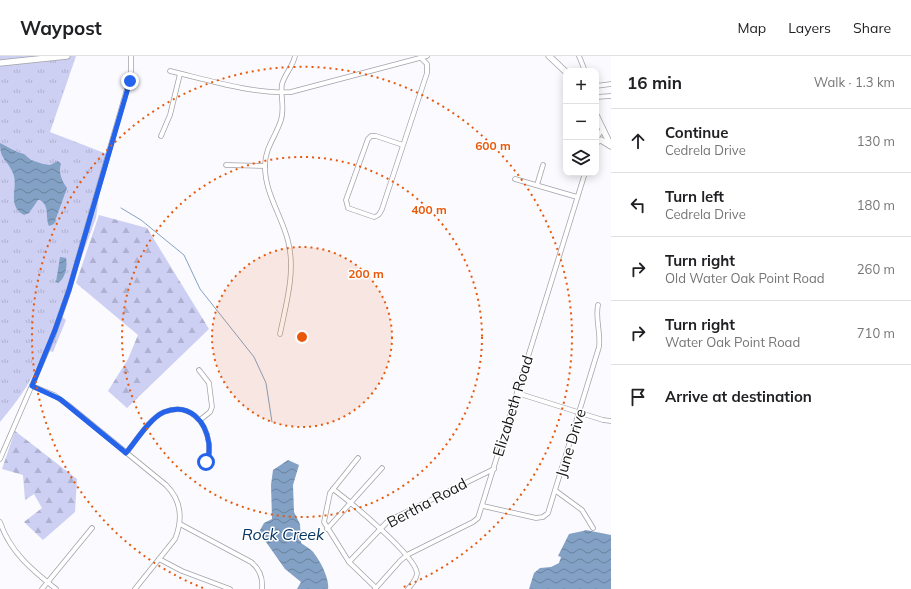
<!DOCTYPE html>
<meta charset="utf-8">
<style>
body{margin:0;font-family:Mulish,sans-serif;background:#f6f6f6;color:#202124}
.controls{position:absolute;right:12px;top:12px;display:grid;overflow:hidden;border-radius:8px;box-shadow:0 2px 10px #0003}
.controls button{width:36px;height:36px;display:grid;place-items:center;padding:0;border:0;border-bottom:1px solid #e0e0e0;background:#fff;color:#202124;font:20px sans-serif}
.stop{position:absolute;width:12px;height:12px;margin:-9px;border:3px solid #2563eb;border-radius:50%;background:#fff}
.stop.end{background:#2563eb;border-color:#fff;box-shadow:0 1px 4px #0008}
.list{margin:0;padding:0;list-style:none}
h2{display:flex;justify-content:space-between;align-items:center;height:52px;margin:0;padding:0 16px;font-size:17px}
h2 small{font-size:13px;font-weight:400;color:#757577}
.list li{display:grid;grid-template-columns:26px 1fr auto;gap:12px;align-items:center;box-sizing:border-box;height:64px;padding:0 16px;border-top:1px solid #e0e0e0}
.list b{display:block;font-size:15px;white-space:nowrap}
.list p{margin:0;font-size:13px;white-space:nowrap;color:#757577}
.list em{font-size:13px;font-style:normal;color:#757577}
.icon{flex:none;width:22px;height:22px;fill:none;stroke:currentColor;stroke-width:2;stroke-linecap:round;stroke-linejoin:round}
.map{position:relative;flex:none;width:611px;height:533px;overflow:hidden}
header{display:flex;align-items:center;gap:24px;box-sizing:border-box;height:56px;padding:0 20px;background:#fff;border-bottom:1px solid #e0e0e0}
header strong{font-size:19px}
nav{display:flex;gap:22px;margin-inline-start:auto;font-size:14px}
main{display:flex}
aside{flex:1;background:#fff}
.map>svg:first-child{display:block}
.grass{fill:url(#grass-tufts)}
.forest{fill:url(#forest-firs)}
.water{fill:url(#water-waves)}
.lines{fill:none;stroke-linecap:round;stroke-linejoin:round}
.stream{stroke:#83a1c4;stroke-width:1}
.minor-casing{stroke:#a3a3aa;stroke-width:5.5}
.major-casing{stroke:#a3a3aa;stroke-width:7}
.minor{stroke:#fff;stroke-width:4}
.major{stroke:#fff;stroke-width:5.5}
.route{stroke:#2563eb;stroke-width:5}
.ring{fill:none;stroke:#e8590c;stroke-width:2;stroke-dasharray:2 4}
.labels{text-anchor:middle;stroke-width:3;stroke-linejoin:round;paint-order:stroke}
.street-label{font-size:15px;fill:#161618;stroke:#fff}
.water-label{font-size:16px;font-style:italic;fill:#083663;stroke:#fff}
.centre{fill:#e8590c;stroke:#fff;stroke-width:2}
.ring-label{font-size:12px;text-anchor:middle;font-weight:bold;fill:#e8590c;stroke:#fff;stroke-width:3;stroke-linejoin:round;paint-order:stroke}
</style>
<header>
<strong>Waypost</strong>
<nav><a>Map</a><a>Layers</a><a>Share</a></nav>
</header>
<main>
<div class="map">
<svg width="611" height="533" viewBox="0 0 611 533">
<defs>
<pattern id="grass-tufts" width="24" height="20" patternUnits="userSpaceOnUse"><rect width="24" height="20" fill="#cdcff3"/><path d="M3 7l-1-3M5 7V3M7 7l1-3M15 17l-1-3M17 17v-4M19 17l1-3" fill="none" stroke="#afb1d0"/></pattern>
<pattern id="forest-firs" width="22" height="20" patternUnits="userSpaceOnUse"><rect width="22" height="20" fill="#cdcff3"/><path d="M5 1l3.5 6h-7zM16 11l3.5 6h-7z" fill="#afb1d0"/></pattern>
<pattern id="water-waves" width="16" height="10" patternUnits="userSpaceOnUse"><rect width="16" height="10" fill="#83a1c4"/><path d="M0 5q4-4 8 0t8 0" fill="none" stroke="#6a829e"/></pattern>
</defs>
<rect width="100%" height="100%" fill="#fafaff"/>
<path class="grass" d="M0 0H76L50 76 107 98C98 119 100 140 96 162L60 259 66 264 53 296 47 294 41 307 39 306C30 328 16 347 0 366Z"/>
<g class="forest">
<polygon points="99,159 147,172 209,273 127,352 108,335 128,303 138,279 76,227"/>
<polygon points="15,375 77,423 75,456 43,484 24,466 42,452 34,438 25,444 23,419 2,413"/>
</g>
<g class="water">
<path d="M0 87 17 96 24 98 31 104 43 108 50 109 58 105 61 108C58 116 62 125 67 132L54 168 49 170C45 161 50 150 40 144H38L29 157 24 159C6 149 19 132 13 117 7 103 0 104 0 87Z"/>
<path d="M60 201 66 202C68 210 65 223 58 227L56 226Z"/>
<path d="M288 404 299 409 293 429 294 456 300 468 301 487C304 489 309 492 312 495 319 502 330 523 328 533H297L301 526 285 513 259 476 264 467 272 463 271 429 273 414Z"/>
<polygon points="586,474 611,479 611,533 529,533 534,517 540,512 551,511 559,507 561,501 558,500 569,478 583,475"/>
</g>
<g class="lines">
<polyline class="stream" points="121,152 141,164 184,199 200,233 254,301 266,327 272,366"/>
<g class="minor-casing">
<g id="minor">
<polyline points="579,0 585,15"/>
<path d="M170 15C208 24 252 38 291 36L427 0"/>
<polyline points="596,30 611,28"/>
<polyline points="596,41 611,40"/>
<polyline points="161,80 170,59 180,18"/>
<polyline points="596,83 603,72"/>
<path d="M403 89 376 80H371L368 83 346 144 348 152 374 161C379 160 380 157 382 153L427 17V8L421 2"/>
<polyline points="226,109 265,110"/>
<polyline points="515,123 577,141"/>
<polyline points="537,129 543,109"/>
<path d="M280 278C286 248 296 215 288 185 282 160 264 136 265 109 265 92 276 80 281 64 285 52 280 40 282 28 285 18 293 10 295 0"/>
<polyline points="199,314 209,327 212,351 210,356 200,364"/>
<path d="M32 330 54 339 68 349 166 429C181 444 183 463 175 483L135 533"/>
<polyline points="517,337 603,364 611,365"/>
<path d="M126 397C136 385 150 362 164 356 189 346 206 365 209 388 209 395 210 401 206 407"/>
<polyline points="358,402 330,437 324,466 349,506 376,532"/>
<polyline points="0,403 52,283 69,234 127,33 131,15 131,0"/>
<path d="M333 433C349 445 415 499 417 517 417 523 412 528 408 533"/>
<polyline points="556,435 582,454 593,472"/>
<path d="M483 450 536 462 543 461 548 457 599 291C601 276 595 263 598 249"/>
<path d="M0 466C10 496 32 514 56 533"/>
<path d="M180 468 251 506C260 513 263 522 262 533"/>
<polyline points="327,473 382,412"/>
<polyline points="159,503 182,515 230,533"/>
<polyline points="349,506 388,465 494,413"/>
<polyline points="42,533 92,472"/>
<polyline points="375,533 400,505 407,499 473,466 478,462 585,117"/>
</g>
</g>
<g class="major-casing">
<g id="major">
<polyline points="549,0 566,16"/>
<polyline points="0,7 67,0"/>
<polyline points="596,59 611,90"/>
<polyline points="596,86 601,84 609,89"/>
</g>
</g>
<use href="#minor" class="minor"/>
<use href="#major" class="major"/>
</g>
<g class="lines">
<path class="route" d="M130 25 69 234 55 274 32 330 60 343 126 397C136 385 150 362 164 356 189 346 206 365 209 388 209 395 210 401 206 406"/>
</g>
<circle cx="302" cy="281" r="90" fill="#e8590c" fill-opacity=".12"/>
<g class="ring">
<circle cx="302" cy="281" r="90"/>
<circle cx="302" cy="281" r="180"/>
<path d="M203 532A270 270 0 1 1 401 532"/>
</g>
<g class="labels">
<g class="street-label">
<text transform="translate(513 350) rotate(-73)" y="5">Elizabeth Road</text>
<text transform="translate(571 387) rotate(-73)" y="5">June Drive</text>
<text transform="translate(427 447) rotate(-28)" y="5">Bertha Road</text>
</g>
<g class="water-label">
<text x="283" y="484">Rock Creek</text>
</g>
</g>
<circle cx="302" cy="281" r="6" class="centre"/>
<g class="ring-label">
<text x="493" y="94">600 m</text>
<text x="429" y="158">400 m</text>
<text x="366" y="222">200 m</text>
</g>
</svg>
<div class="controls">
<button>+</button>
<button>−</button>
<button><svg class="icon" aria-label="layers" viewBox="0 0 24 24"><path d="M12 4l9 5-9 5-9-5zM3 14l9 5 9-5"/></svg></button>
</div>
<div class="stop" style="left:206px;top:406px"></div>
<div class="stop end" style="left:130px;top:25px"></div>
</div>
<aside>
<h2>16 min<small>Walk · 1.3 km</small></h2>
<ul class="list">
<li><svg class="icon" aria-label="ahead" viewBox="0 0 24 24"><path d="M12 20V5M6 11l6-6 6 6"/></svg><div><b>Continue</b><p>Cedrela Drive</p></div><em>130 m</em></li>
<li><svg class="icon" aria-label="left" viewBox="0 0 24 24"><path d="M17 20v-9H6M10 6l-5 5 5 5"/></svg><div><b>Turn left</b><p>Cedrela Drive</p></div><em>180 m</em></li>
<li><svg class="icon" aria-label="right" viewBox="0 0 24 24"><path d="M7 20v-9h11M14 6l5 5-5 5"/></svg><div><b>Turn right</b><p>Old Water Oak Point Road</p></div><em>260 m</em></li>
<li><svg class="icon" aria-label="right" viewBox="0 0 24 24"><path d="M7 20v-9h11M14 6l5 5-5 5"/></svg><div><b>Turn right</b><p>Water Oak Point Road</p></div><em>710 m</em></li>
<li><svg class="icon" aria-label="arrive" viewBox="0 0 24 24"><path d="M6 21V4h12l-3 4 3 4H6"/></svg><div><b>Arrive at destination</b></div></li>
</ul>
</aside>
</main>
